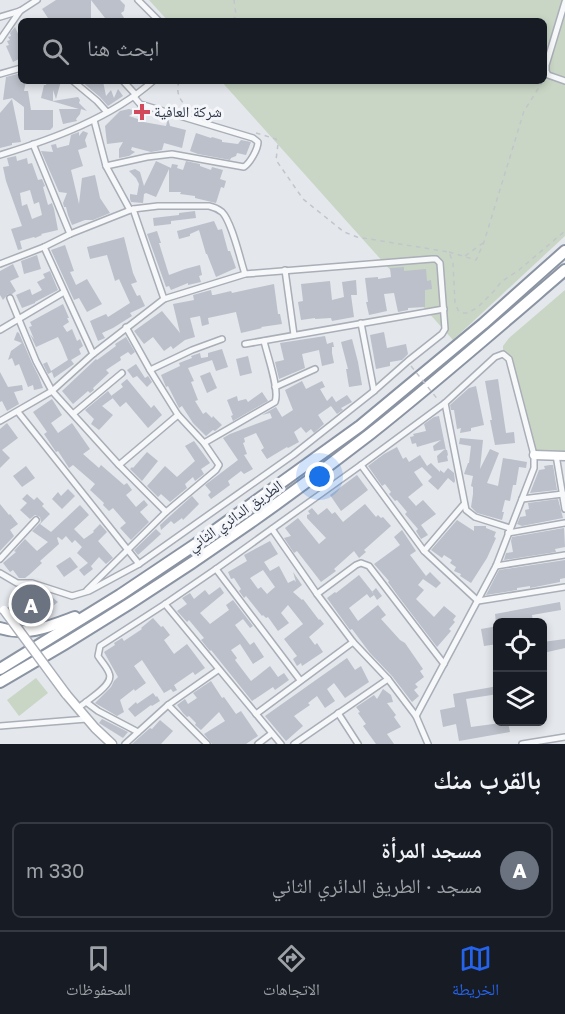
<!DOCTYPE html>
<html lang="ar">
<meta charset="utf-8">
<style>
body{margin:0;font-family:"Golos Text","Noto Naskh Arabic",sans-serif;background:#20242c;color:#f1f3f6;direction:rtl}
.controls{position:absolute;right:18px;bottom:18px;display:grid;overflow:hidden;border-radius:9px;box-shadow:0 3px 9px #0003}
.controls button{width:54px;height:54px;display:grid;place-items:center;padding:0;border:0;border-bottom:2px solid #363941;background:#171b24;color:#f1f3f6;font:30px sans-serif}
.you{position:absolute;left:320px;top:477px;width:21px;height:21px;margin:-15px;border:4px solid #fff;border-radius:50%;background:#1a73e8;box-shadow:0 0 0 9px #1a73e833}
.badge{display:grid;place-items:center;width:39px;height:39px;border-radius:50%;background:#2563eb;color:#fff;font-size:20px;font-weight:700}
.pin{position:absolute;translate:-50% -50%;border:3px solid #fff;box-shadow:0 2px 6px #0006}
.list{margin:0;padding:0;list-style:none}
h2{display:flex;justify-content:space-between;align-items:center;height:78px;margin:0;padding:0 24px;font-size:26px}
h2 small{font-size:20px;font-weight:400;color:#9ea1a6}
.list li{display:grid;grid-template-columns:39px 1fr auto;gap:18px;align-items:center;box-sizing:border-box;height:96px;margin:0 12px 12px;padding:0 12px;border:2px solid #363941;border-radius:9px}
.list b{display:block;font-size:22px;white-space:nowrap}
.list p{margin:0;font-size:20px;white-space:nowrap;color:#9ea1a6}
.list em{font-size:20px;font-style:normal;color:#9ea1a6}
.icon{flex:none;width:33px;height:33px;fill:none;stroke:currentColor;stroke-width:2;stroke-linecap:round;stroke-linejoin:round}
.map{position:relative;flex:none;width:565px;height:744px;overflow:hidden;direction:ltr}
.search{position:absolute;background:#171b24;box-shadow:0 3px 9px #0003;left:18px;right:18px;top:18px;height:66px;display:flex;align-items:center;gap:15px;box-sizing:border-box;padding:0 21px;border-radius:9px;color:#9ea1a6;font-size:22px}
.sheet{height:186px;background:#171b24}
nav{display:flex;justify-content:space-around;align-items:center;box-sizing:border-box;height:84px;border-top:2px solid #363941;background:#171b24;font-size:16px;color:#9ea1a6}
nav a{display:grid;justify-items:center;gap:3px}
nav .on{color:#2563eb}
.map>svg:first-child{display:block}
.green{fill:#c9d6c5}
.building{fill:#bbc0ca;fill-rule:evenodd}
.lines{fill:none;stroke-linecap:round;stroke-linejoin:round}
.street-casing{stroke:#a9aeb7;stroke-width:8}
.secondary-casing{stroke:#a9aeb7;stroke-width:11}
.highway-casing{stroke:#8b94a3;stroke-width:14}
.path{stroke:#c2c5cb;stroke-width:1.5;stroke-dasharray:4.5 4.5;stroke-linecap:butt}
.street{stroke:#f7f8fa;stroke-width:5}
.secondary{stroke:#fff;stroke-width:8}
.highway{stroke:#fff;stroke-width:10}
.secondary-bridge-casing{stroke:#a9aeb7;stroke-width:11;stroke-linecap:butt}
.path-bridge{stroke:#c2c5cb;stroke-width:1.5;stroke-dasharray:4.5 4.5;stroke-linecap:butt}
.secondary-bridge{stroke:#fff;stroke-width:8}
.poi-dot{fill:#d1495b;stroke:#f4f6f9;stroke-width:2}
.labels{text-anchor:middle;stroke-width:6;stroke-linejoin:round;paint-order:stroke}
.poi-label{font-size:15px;fill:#2b3445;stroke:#f4f6f9;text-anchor:start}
.street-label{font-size:15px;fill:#2b3445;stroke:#f4f6f9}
</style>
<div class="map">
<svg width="565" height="744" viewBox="0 0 565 744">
<rect width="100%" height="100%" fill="#e4e7ec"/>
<g class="green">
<polygon points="149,0 565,0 565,236 453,340 221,81 544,81 544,21 168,21"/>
<polygon points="565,290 565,456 534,455 509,359 503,354 503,346 509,338"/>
<polygon points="36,678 48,693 19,716 7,700"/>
</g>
<g class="building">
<polygon points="56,0 91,0 91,21 50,21 42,9"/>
<polygon points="91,0 120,0 125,5 124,11 121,13 126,21 104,21 105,18"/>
<polygon points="15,27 21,40 21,58 13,62 6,46 9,45 7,41 10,40 8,37 11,36 10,33"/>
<polygon points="21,73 21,81 26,81 24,91 28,91 31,110 53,110 53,127 50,130 24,130 24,107 12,98 13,98 3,100 6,77"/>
<polygon points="47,81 61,81 56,99 53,90 53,101 78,97 80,100 79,103 87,111 81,109 80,114 76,119 77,121 63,124 59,109 79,109 41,98 44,85 46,85"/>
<polygon points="81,81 103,81 106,96 111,90 114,98 118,89 123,96 108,106 100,97"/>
<polygon points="12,99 21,142 12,143 12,145 0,148 0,113"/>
<polygon points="129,109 136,111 129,116 138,119 138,121 166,126 168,118 170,126 186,130 182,148 164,143 162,150 151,152 132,147 131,150 135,152 129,156 119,158 119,149 123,142 107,144 105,126 120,111"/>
<polygon points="83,131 88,133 85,140 87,147 78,150 83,166 71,170 79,204 82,178 95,175 100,198 110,213 93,220 85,220 72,225 68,215 66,207 64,207 63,203 67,193 59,192 41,151 53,152 51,145 56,144 57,148 69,145 71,135 79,132 79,136"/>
<polygon points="196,133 211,138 212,137 222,140 222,142 238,144 241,140 251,142 246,155 237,153 236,156 231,158 230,160 198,154 190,151"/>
<path d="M16 156 17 161 27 158 28 164 32 163 38 180 42 179 45 186 43 187 48 205 52 203 54 209 58 230 41 234 42 235 35 238 34 237 20 241 22 249 18 250 11 229 22 226 6 181 3 167 9 166 7 158ZM30 190 34 204 39 202 42 215 32 219 27 204 22 206 20 193Z"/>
<polygon points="156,161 171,168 172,164 178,165 177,168 183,170 186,161 200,164 200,166 211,170 212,167 223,170 220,179 226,181 224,188 221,187 216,203 195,198 195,196 180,194 181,192 169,192 169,169 156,197 146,193 144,194 143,203 131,202 130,199 130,194 137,195 139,184 136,178 129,171 135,169 140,172 144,186"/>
<polygon points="195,211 196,218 171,221 171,224 154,226 153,218 179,215 179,213"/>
<polygon points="214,221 218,230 222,229 228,251 230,251 236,268 216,277 207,254 206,254 199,230 190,234 190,236 179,239 177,231"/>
<polygon points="157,231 161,243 159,243 169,275 185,269 200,265 202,275 199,276 201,282 188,285 188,283 171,290 169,286 166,287 147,234"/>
<polygon points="124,237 133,273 137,282 131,284 137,296 140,295 145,306 130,313 132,316 113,328 102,333 105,338 98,341 90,321 106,314 108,317 130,303 119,279 115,281 107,255 90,259 87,247"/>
<polygon points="65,245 74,271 70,272 76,285 87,279 102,304 87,312 79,298 74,300 51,250"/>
<polygon points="37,255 41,269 24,274 21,261"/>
<polygon points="13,264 19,277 10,281 16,291 12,294 8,294 3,300 0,295 0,271"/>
<polygon points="404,267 404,271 426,269 427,281 431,280 432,289 425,290 425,307 408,308 408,310 398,312 394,293 384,294 387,311 369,315 366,302 368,302 365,278 378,277 378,279 391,277 390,268"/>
<polygon points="50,271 58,290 35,302 35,303 22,308 16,295 30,289 32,295 42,290 37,282 45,278 43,274"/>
<polygon points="356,280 357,295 351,295 354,317 332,321 331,318 315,319 315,318 301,320 298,302 303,301 301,284 330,281 332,300 344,297 342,282"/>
<polygon points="274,284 278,314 280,314 282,324 261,327 262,328 241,333 236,312 208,318 209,324 202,326 200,316 190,318 195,337 185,340 173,349 171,346 164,351 153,337 144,344 134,331 162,311 180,333 173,304 194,300 193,295 211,290 212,295 214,295 231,291 232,293"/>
<polygon points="63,304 69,318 67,318 69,322 63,326 67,332 72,329 77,341 80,339 83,346 79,349 81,354 71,360 74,364 54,378 52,372 48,374 43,364 47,362 51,371 68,360 62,345 58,337 36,347 30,334 34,339 29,327 32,326 30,322"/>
<polygon points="17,332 19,333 32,363 39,377 43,388 34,390 33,385 28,387 19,364 15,366 12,358 8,360 11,351 22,343 14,340"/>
<polygon points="384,332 387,348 406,344 408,354 402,360 390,362 390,366 376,369 370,335"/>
<polygon points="325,336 327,344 333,342 334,347 332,347 332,353 334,363 322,366 319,350 302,354 305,368 279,379 275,362 284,360 280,343"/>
<polygon points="126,337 135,352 131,355 128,352 120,357 121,360 106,370 109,373 93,388 94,390 90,393 88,391 73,404 62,391 96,359 97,360 116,346 115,344"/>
<polygon points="352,339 358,362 362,385 349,387 346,369 348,369 341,342"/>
<polygon points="222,349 228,367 216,371 212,360 188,368 194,381 191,382 198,400 195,401 203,414 206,412 212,418 213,416 222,425 215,431 213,430 206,436 193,423 182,406 179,408 168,386 166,387 161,375 180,366 179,363 192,358 191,356 200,353 201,358 208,357 208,353"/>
<polygon points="248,356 252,373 240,376 236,359"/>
<polygon points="136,364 145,378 148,376 152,382 147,387 137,376 133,378 127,370"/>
<polygon points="0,372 8,387 22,385 23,390 14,392 19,404 7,411 2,401 0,402"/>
<polygon points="210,372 217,388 207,393 200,376"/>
<polygon points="127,379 151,408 154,405 162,415 148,428 126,402 120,407 111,396 123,387 121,384"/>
<polygon points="498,379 506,433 514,432 515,443 495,445 490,420 492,420 485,381"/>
<polygon points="302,381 306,389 322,381 325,387 320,389 327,401 332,396 336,402 347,395 352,402 341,408 343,410 337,414 331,406 318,415 324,424 314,433 311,429 306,433 301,427 294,432 299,442 288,448 287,447 267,459 261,450 264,448 256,433 244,438 245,442 243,443 247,454 244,455 253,469 244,474 241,471 228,481 230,485 211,499 208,495 211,492 205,485 238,460 223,438 230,434 272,418 270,413 262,415 276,407 282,417 293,410 285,390"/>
<polygon points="476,386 484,425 471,428 471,431 460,433 461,428 457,429 454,410 451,410 450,405 469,388"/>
<polygon points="108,391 113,398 102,406 113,415 99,430 91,424 94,419 85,410"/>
<polygon points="262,392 268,401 233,421 231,416 233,415 227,400 237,396 238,401 246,399 248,402"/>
<polygon points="52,399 62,415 51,423 58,433 72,423 90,449 83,454 99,468 101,465 124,485 127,483 132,490 126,495 136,507 144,500 148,505 140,512 149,522 131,540 120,528 126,523 113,508 109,511 103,505 104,503 90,490 95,484 73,465 69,468 58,451 56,452 44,434 47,432 33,412"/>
<polygon points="439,416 446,450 447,450 448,455 447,456 448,461 438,463 437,456 445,449 434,451 433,446 441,440 417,447 416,443 412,444 410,437 414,436 413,434 426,431 424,424 434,417"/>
<polygon points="7,423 18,438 2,450 10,458 0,468 0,429"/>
<polygon points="460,438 483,440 480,469 490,449 499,453 487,483 498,486 503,458 527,462 526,468 519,467 516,485 513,485 510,501 505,500 502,512 504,512 502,520 477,513 471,507 473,494 473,487 471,486 473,476 464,474 468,463 469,463 471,446 459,444"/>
<polygon points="194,441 210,463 201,469 204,474 195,481 193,477 185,484 187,488 170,502 161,494 158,497 147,486 165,466 177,477 195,461 185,446"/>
<polygon points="397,447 403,459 406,457 409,462 420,455 427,466 431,463 440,472 440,470 444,473 448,468 454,473 455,481 454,483 448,478 438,490 428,481 432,477 422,467 414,472 423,485 408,497 416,506 423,500 436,514 421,525 428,535 421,539 416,531 418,529 405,514 407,512 397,500 395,501 389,494 391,492 385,484 382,486 368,466 384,454"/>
<polygon points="147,452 158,461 142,481 130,469 132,467 133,468"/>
<polygon points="550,465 553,465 557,490 530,493 539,470 545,469 544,466"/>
<polygon points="26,466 35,478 22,487 13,476"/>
<polygon points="357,475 368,490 341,511 330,495"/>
<polygon points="68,489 75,496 62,509 52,499 58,492 61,496"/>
<polygon points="27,494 34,500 37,497 44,504 42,506 50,514 40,524 51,532 80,505 89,515 74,529 84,539 94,532 93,531 100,524 107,532 98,541 113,558 106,564 99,557 91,566 90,565 93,569 84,576 79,570 88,563 77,553 82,547 75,540 72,543 66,536 62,540 58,537 57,538 59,544 40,561 42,563 29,575 25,578 19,578 13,570 10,572 3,563 16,552 14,551 25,539 37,551 48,542 32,531 41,522 40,517 35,515 30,519 20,510 27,503 22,499"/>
<polygon points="192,496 199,504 183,520 182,518 174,524 171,521 161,530 160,525"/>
<polygon points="558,499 563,518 522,526 517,524 520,517 526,516 525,510 529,509 528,503"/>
<polygon points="0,504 9,515 10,514 18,524 10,530 14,536 0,551"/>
<polygon points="365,504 376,517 378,515 381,518 383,517 391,526 364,550 366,552 359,558 354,551 334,569 336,571 321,582 297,551 294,553 284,538 291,536 285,528 298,518 319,544 326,538 307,518 307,515 310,514 308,511 312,508 318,515 327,508 332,514 335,512 343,522"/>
<polygon points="457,520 474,531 474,526 486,526 486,528 496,532 494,537 496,538 487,558 471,583 460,576 461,574 454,571 456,567 450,563 452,560 444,555 442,558 431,550"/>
<polygon points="564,528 565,547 555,549 556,552 504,560 506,553 513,552 511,541 512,537"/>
<polygon points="156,529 161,534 138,555 134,550"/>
<polygon points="402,530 416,551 410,555 426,576 424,578 430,572 441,583 436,588 423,579 418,585 424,590 416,599 434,617 444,606 456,616 453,620 455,622 449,629 451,631 437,647 398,596 388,582 389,581 374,564 400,545 394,537"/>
<path d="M270 541 278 554 264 562 270 571 279 566 288 583 294 580 296 582 293 572 302 585 293 592 302 600 303 599 319 620 320 619 324 624 309 637 315 645 317 643 323 652 302 666 301 663 297 666 293 659 297 656 284 639 303 624 288 605 281 613 289 623 278 631 268 617 266 618 263 615 262 616 246 596 244 598 239 591 241 589 234 578 231 579 228 572 247 561 244 555ZM263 570 275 587 267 594 261 587 258 589 250 578Z"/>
<polygon points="70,557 78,567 64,577 56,566"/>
<polygon points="565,560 565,578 560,579 560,582 530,588 530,586 517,588 517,590 486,595 499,570"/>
<polygon points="359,575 374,594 372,592 376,588 382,596 377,600 374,595 370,598 367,594 349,608 358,621 378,605 386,615 381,619 400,640 405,643 423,669 420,671 424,677 415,684 418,687 414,690 419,696 412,702 392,676 370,653 352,629 350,630 327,598 335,592 336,593"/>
<polygon points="220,587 224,593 200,613 210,624 229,610 226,605 233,600 253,626 250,628 243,619 235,625 250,645 254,642 264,657 253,664 240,644 231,650 237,658 235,660 251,681 270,666 278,677 284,673 289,680 275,690 273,687 252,701 211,650 210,651 201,640 204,638 189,620 187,622 177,611 187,604 182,598 190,593 194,599 205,590 209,595"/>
<polygon points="19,588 29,588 47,593 58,602 49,609 42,608 38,622 25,618 27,611 13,607"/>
<polygon points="560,602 561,610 532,615 533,621 523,622 496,622 495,614"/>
<polygon points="153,618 161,627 163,626 170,635 164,640 174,654 187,644 205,668 195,675 193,672 174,685 177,690 173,692 171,689 164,693 142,660 134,666 146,683 135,691 134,689 120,700 124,712 117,716 95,703 111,687 114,681 118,677 104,652 115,645 114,643 122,638 124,641 142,629 141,628"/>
<polygon points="498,626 498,644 484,646 481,629"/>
<polygon points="565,639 565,648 543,653 543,642"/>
<polygon points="347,658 355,670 361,666 369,682 345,698 334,683 327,689 335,701 325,708 317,696 308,703 310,705 294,716 303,726 286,741 265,716"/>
<polygon points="211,681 222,698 224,697 236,714 241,711 258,736 246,744 212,744 204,734 225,721 219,712 201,730 195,725 196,723 189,716 187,717 183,713 177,705 185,699 188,704 197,698 193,693"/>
<polygon points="498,686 498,694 466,699 471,727 508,722 510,732 459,741 456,724 443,727 440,710 455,707 453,694"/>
<polygon points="383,689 391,695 393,702 387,703 396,715 394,717 401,727 387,734 394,744 376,744 363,726 366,724 358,713 360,712 356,707 374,695 377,699"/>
<polygon points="153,693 156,697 157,696 160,701 152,706 151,705 135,717 128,709 136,702 137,704"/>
<polygon points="102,719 128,732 123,738 99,723"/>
<polygon points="160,720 173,731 161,744 132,744 150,728 152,729"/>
</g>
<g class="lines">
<g class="street-casing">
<g id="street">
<polyline points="138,0 159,21"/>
<polyline points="565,2 546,65 546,71 548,75 565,81"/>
<polyline points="0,17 20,11 37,0"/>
<polyline points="0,40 20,11"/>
<polyline points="0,74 21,68"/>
<polyline points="73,81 97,101 107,112"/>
<polyline points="123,81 136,95"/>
<polyline points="94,120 106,166 130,210"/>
<polyline points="33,144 70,234"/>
<path d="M0 155C53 139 111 118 153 81"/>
<path d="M106 166 147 157 172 154 244 167C250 163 258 149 258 142L253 138 140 104 134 97"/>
<polyline points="133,209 164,299"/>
<polyline points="44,247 93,354"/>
<path d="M0 264 44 247 70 234 133 209 158 206H209C214 207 218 209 222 212 232 222 240 259 245 274"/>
<polyline points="285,270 294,335"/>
<polyline points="10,298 36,361 52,391 119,465 166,512"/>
<polyline points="361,323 374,391"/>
<polyline points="0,330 64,292"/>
<polyline points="245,344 444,309"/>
<polyline points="150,370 192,350 222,339"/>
<polyline points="275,387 315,369"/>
<polyline points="445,403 466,510 475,517 510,528"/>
<polyline points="18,412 139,564"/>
<polyline points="73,414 122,373"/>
<polyline points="0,421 52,391 93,354 164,299 245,274 432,259 436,259 440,263 445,329 442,334 408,361 374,391 293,455 139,564 89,591 72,596 32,583 17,583 0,573"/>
<path d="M204 443 275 402C280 390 267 355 264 341"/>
<polyline points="556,455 565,509"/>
<polyline points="119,465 178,415"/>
<polyline points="361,465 424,551 478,601 565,587"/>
<polyline points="522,499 563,494"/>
<polyline points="272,529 317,594 353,642 388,679 416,716 428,744"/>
<polyline points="508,533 565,523"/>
<polyline points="424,551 464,504"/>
<polyline points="0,559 36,520"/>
<polyline points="496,566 565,555"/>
<polyline points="216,569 300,680"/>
<polyline points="87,590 166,512 216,470 219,465 204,443 178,415 150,370 126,327"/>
<polyline points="317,594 356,565 361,563 369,566 444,664"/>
<polyline points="165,604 281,744"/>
<polyline points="86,702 98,711 138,732"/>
<polyline points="168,705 218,670"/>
<path d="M78 708C86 701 115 685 109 673 107 667 101 661 98 656L100 646 165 604 216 569 361 465 445 403 495 357 503 354 509 359 534 455V468L496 566 416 716"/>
<polyline points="338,713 358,744"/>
<polyline points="256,714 353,642"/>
<polyline points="0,726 87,719"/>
<polyline points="125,744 168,705 207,744"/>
<polyline points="258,744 271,734"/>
<polyline points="294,744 388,679"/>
<polyline points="522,744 565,737"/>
</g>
</g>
<g class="secondary-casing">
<g id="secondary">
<polyline points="534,455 565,456"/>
<polyline points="66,694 95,728 112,744"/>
</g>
</g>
<g class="highway-casing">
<g id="highway">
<path d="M0 628C26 637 51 626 75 617"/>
<polyline points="0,669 120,595 196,544 360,426 483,324 565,251"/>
<path d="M0 682C129 608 253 525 370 434 437 381 501 325 565 270"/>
</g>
</g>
<g class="path">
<polyline points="233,21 236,15 234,0"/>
<path d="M179 81C174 98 185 105 196 115"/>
<polyline points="256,133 276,139 278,144 276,160 303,199 344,232 357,237 449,252 453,263 455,303 458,310 462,313 468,313 478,307 494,291 501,282 519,270 565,231"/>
<polyline points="449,252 476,260 484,242 524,111 543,81"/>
<polyline points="465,256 483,243"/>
</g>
<use href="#street" class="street"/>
<use href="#secondary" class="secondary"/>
<use href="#highway" class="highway"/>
<g class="secondary-bridge-casing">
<polyline id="secondary-bridge" points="4,610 66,694"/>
</g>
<polyline class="path-bridge" points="411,366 439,401"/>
<use href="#secondary-bridge" class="secondary-bridge"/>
</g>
<path class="poi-dot" d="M139 103h6v6h6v6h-6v6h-6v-6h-6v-6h6z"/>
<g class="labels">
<g class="poi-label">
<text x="154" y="117">شركة العافية</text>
</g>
<g class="street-label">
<text transform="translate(235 516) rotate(-35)" y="5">الطريق الدائري الثاني</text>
</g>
</g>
</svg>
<div class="controls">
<button><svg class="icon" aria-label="locate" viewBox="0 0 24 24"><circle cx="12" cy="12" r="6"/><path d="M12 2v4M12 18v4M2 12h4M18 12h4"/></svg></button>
<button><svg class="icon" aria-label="layers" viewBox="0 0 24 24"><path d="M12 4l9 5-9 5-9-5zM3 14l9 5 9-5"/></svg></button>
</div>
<div class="you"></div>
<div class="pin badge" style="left:31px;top:604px;background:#6b7280">A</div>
<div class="search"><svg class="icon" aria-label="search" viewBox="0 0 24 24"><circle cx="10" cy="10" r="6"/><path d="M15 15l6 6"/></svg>ابحث هنا</div>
</div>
<section class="sheet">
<h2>بالقرب منك<small></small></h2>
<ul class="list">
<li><span class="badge" style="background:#6b7280">A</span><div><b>مسجد المرأة</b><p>مسجد · الطريق الدائري الثاني</p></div><em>330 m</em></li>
</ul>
</section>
<nav>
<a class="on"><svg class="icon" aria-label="map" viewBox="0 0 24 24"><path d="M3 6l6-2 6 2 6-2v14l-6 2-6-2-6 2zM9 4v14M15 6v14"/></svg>الخريطة</a>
<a><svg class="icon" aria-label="directions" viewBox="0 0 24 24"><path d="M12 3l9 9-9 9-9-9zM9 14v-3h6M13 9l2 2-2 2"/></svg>الاتجاهات</a>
<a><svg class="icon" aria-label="saved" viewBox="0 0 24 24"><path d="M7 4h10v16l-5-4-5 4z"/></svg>المحفوظات</a>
</nav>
